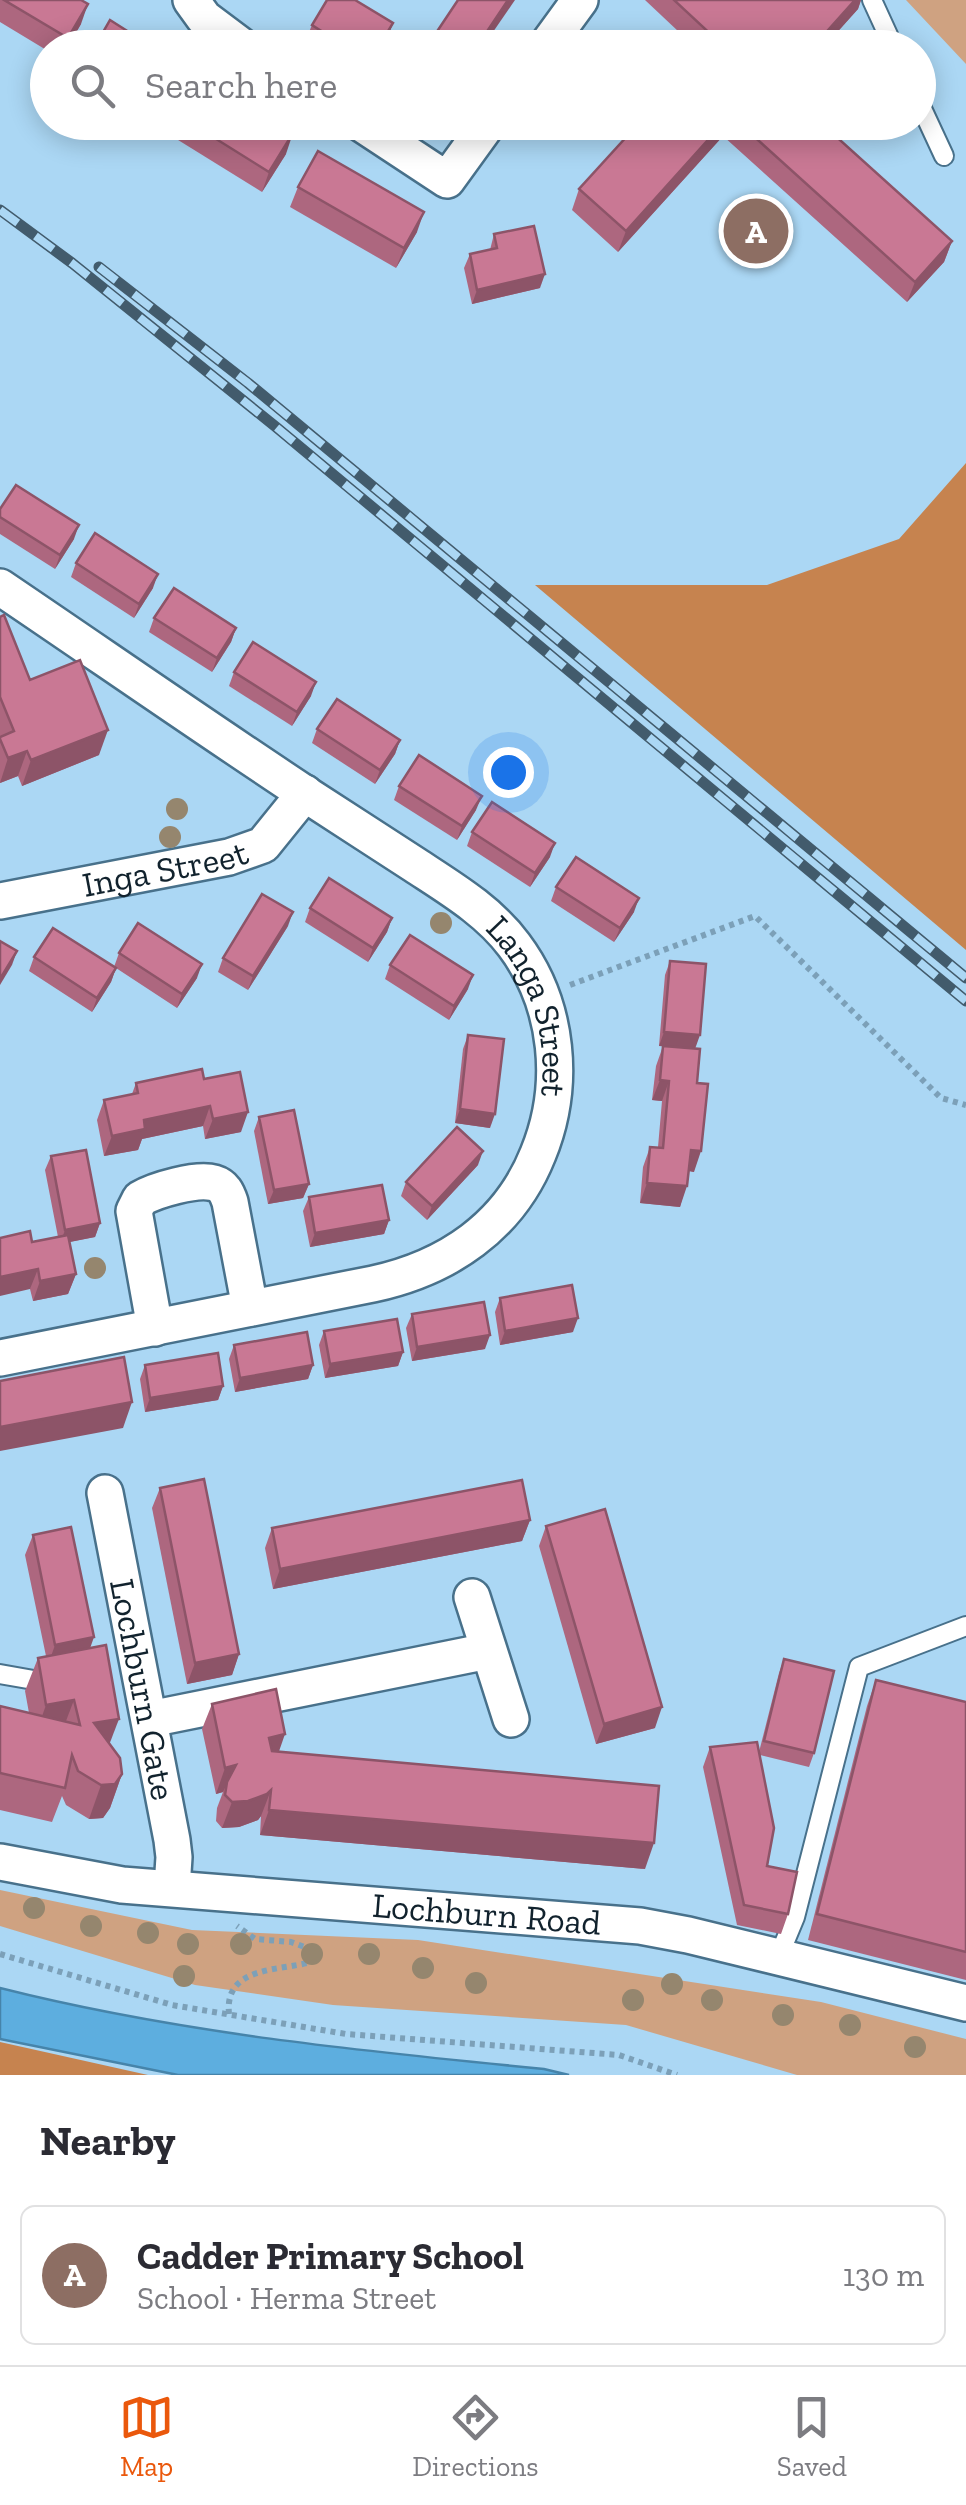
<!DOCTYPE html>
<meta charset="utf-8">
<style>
body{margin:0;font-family:"Zilla Slab",serif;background:#f7f7f7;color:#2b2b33}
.you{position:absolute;left:508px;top:772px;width:35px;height:35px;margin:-25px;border:8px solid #fff;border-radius:50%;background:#1a73e8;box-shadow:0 0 0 15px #1a73e833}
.badge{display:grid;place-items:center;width:65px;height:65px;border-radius:50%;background:#ea580c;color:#fff;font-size:32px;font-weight:700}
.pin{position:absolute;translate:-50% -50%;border:5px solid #fff;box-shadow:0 2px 10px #0006}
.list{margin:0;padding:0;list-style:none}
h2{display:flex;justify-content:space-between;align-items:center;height:130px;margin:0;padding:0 40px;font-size:42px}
h2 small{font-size:32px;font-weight:400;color:#7c7c81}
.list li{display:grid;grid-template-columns:65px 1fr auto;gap:30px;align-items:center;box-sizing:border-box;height:140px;margin:0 20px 20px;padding:0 20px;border:2px solid #e1e1e2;border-radius:15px}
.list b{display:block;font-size:38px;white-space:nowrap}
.list p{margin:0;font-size:32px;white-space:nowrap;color:#7c7c81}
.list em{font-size:32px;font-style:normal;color:#7c7c81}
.icon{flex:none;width:55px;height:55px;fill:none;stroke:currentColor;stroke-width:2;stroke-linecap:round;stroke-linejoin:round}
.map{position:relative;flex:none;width:966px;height:2075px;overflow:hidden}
.search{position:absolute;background:#fff;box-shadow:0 5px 25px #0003;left:30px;right:30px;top:30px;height:110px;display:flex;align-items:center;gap:25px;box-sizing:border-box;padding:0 35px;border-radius:55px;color:#7c7c81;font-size:38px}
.sheet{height:290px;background:#fff}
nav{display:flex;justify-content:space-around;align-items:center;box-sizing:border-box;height:140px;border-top:2px solid #e1e1e2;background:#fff;font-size:28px;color:#7c7c81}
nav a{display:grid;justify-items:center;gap:5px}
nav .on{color:#ea580c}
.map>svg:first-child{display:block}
.green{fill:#cfa281}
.forest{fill:#c6834f}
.water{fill:#5daedf;stroke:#4684aa;stroke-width:2.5}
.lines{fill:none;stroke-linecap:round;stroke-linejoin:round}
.lane-casing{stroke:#48718b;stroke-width:22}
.street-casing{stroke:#48718b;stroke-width:40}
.path{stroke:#7ca0b8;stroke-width:6;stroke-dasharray:5 5;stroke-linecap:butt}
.lane{stroke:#fff;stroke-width:18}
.street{stroke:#fff;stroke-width:35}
.rail-casing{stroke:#425b6c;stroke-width:11}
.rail{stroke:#abd7f4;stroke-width:8;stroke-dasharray:22;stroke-linecap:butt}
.tree{fill:#95866e}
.wall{fill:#ad677f}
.shaded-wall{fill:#8d5468}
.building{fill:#c97894;stroke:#8d5468;stroke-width:2.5}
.labels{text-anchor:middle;stroke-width:9;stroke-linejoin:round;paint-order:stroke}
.street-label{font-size:35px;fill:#11222d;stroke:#abd7f4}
</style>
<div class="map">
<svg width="966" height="2075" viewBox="0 0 966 2075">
<rect width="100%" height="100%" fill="#abd7f4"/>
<g class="green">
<polygon points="906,0 966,0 966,64"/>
<polygon points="0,1890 192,1930 418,1940 821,2002 966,2039 966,2075 797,2075 626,2025 333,2005 195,1985 0,1926"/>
</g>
<g class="forest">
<polygon points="966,463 966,950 535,585 767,585 899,539"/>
<polygon points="0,2042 148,2075 0,2075"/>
</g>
<path class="water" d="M0 1988C178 2033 361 2051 544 2069L569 2075H178L0 2039Z"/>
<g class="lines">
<g class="lane-casing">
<g id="lane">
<polyline points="872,0 894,48"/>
<polyline points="918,100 944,156"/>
<polyline points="0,1674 45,1682 54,1680"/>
<polyline points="778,1958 795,1917 859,1667 966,1626"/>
</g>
</g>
<g class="street-casing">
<g id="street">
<polyline points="191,0 204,18 244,48"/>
<polyline points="545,48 580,0"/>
<polyline points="359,122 447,180 489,122"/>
<path id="s1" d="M0 587C102 656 204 727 307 795 343 818 379 842 415 865 450 888 489 911 514 945 559 1005 566 1086 538 1154 509 1227 447 1268 373 1284L0 1358"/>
<path id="s2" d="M0 901 229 857 263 845 305 793"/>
<path d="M155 1328 134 1211 140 1199C155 1190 197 1178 214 1183 224 1186 227 1193 230 1202L250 1308"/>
<path id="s3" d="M105 1493 172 1840 174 1857 172 1888"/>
<polyline points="472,1597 511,1719"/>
<polyline points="150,1719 488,1651"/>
<path id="s4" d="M0 1862 122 1885 640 1926 688 1935 966 2003"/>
</g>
</g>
<g class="path">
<polyline points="570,985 755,916 941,1098 966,1105"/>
<polyline points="0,1954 172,2005 346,2034 619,2055 677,2075"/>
<path d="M229 2014C224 1966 279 1971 311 1962L310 1949 291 1942 255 1939 237 1926"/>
</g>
<use href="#lane" class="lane"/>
<use href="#street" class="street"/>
<g class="rail-casing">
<g id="rail">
<polyline points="0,210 72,263 276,427 966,1001"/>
<polyline points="99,267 248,383 966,978"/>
</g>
</g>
<use href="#rail" class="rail"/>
</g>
<g class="tree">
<circle cx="177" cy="809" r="11"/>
<circle cx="170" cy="837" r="11"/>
<circle cx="441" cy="923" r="11"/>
<circle cx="95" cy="1268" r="11"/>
<circle cx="34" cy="1908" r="11"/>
<circle cx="91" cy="1926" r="11"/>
<circle cx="148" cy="1933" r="11"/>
<circle cx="188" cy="1944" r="11"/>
<circle cx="241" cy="1944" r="11"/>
<circle cx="312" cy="1954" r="11"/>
<circle cx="369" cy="1954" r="11"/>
<circle cx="423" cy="1968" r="11"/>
<circle cx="184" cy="1976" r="11"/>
<circle cx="476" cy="1983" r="11"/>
<circle cx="672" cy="1984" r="11"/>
<circle cx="633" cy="2000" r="11"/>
<circle cx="712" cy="2000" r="11"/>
<circle cx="783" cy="2015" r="11"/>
<circle cx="850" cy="2025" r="11"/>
<circle cx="915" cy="2047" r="11"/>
</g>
<g class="wall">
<polygon points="0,0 81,0 81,24 67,48 48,48 48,51 0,22"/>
<polygon points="645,0 861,0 858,9 823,48 696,48"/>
<polygon points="312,25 388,37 382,48 320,48 306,39"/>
<polygon points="149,122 275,122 286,154 262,192"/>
<polygon points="640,122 820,122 952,241 944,262 907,302 723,136 618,252 572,210 579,189"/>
<polygon points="298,187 417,232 396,268 290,207"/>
<polygon points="494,234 540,288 472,304 464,268 470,254 490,250"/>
<polygon points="0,509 74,539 55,569 0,534"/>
<polygon points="76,563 153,588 134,618 71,577"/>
<polygon points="0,617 30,680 99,755 22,786 18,776 0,783"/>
<polygon points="154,618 236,628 231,642 212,672 149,632"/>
<polygon points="234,672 311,696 292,726 229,686"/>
<polygon points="317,729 400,740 395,754 375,784 312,743"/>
<polygon points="399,786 476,810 457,840 394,800"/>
<polygon points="472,832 550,857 530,887 467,846"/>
<polygon points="556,887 634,912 614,942 551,901"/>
<polygon points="310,908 392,918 387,932 368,962 305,922"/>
<polygon points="288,926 248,990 218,972 223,958"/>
<polygon points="119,953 197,978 177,1008 116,968 111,982 92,1012 29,971 34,957 114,967"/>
<polygon points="670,961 695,1048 697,1083 694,1172 689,1171 680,1207 640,1203 643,1167 650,1147 658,1147 662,1101 652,1100 656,1066 663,1046 659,1046 665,975"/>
<polygon points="390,965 468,989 449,1020 385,979"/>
<polygon points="468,1035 490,1128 455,1123 463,1049"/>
<polygon points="204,1079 241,1132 205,1139 203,1126 142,1139 138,1150 104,1156 97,1120 104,1100 132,1094 136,1083"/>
<polygon points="259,1117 309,1184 303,1198 268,1204 254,1131"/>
<polygon points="51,1156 100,1223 95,1237 69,1242 76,1274 68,1294 33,1301 30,1289 32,1242 58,1237 45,1170"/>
<polygon points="478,1165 427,1220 401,1196 406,1182"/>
<polygon points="309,1197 389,1220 384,1234 310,1247 303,1211"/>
<polygon points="500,1298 573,1332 500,1345 495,1312"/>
<polygon points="412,1314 485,1349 412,1361 406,1328"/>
<polygon points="324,1331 403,1352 398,1366 325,1378 319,1345"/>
<polygon points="234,1345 313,1365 308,1379 235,1392 229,1359"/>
<polygon points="145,1365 223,1386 218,1400 145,1412 140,1379"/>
<polygon points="160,1488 239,1654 232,1675 187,1684 152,1508"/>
<polygon points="530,1520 522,1541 273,1589 265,1548 272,1528"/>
<polygon points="546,1526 655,1728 596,1744 539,1546"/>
<polygon points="33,1535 90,1648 110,1744 122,1774 110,1808 103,1818 89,1819 66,1805 62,1796 52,1822 0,1810 0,1706 29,1713 25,1691 38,1658 46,1656 25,1555"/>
<polygon points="784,1659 814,1753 809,1767 760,1755 767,1866 788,1914 781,1934 737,1925 703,1767 710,1747 759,1752 779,1673"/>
<polygon points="876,1680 966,1702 966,1980 808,1940 867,1706"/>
<polygon points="212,1704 279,1752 645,1869 260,1835 261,1816 258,1820 239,1827 222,1828 216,1821 217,1808 223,1792 216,1794 202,1729"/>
</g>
<g class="shaded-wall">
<polygon points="508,0 515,0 482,48 476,48"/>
<polygon points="855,0 861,0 858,9 823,48 812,48"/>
<polygon points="88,4 81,24 67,48 64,48 68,38"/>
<polygon points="393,23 388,37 382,48 378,48"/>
<polygon points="724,122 728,122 723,136 618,252 626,231"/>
<polygon points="293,133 286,154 262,192 269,172"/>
<polygon points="424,212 417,232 396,268 404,248"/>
<polygon points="952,241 944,262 907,302 915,282"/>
<polygon points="545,274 540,288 472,304 477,290"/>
<polygon points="79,525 74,539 55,569 60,555"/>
<polygon points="158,574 153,588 134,618 139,604"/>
<polygon points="236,628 231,642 212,672 217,658"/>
<polygon points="316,682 311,696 292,726 297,712"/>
<polygon points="108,730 99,755 22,786 31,760"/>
<polygon points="400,740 395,754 375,784 380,770"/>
<polygon points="27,751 18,776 0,783 8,758"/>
<polygon points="482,796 476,810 457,840 462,826"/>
<polygon points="555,843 550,857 530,887 535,873"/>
<polygon points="639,898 634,912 614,942 620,928"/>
<polygon points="293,912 288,926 248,990 253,976"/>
<polygon points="392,918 387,932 368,962 373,948"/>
<polygon points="17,951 12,965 0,985 0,979"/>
<polygon points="202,964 197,978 177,1008 182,994"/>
<polygon points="116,968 111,982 92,1012 97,998"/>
<polygon points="473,975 468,989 449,1020 454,1006"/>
<polygon points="664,1032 700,1035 695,1049 659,1046"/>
<polygon points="660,1080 669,1081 662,1101 652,1100"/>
<polygon points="210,1106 203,1126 142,1139 138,1150 104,1156 112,1136 144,1120"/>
<polygon points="460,1109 495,1114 490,1128 455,1123"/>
<polygon points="248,1112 241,1132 205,1139 213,1119"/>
<polygon points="691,1150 701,1151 694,1172 684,1170"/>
<polygon points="483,1151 478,1165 427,1220 432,1206"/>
<polygon points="647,1183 687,1186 680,1207 640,1203"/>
<polygon points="309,1184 303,1198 268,1204 274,1190"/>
<polygon points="389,1220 384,1234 310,1247 315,1233"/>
<polygon points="100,1223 95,1237 60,1244 65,1230"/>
<polygon points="38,1269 30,1289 0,1296 0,1277"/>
<polygon points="76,1274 68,1294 33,1301 40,1281"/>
<polygon points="578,1318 573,1332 500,1345 505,1331"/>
<polygon points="490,1335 485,1349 412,1361 417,1347"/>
<polygon points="403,1352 398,1366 325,1378 330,1364"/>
<polygon points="313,1365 308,1379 235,1392 240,1378"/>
<polygon points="223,1386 218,1400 145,1412 150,1398"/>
<polygon points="132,1402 123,1428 0,1451 0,1427"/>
<polygon points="530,1520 522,1541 273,1589 280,1569"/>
<polygon points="94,1637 87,1657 48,1665 55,1645"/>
<polygon points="239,1654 232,1675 187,1684 195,1663"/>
<polygon points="74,1700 61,1734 34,1739 46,1705"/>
<polygon points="662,1707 655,1728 596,1744 604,1724"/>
<polygon points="119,1719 106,1753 94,1723"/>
<polygon points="285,1734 276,1760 259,1764 269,1738"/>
<polygon points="236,1765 223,1792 216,1794 225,1768"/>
<polygon points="122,1774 110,1808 103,1818 89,1819 101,1785"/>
<polygon points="271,1790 261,1816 258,1820 239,1827 222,1828 232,1802"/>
<polygon points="269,1810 654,1843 645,1869 260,1835"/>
</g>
<g class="building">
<polygon points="4,0 81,0 88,4 68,38"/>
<polygon points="327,0 355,0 393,23 378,48 348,48 312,25"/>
<polygon points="458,0 508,0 476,48 426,48"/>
<polygon points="674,0 855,0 812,48 708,48 716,39"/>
<polygon points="110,20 154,48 94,48"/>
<polygon points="189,122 275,122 293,133 269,172"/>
<polygon points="640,122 724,122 626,231 579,189"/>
<polygon points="738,122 820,122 952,241 915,282"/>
<polygon points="318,151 424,212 404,248 298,187"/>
<polygon points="534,226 545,274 477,290 470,254 497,248 494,234"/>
<polygon points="16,485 79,525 60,555 0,517 0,509"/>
<polygon points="95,533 158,574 139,604 76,563"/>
<polygon points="174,588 236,628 217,658 154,618"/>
<polygon points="4,615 30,680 80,660 108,730 31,760 27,751 8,758 0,739 0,737 14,731 0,697 0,617"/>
<polygon points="253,642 316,682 297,712 234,672"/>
<polygon points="337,699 400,740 380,770 317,729"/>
<polygon points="419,755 482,796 462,826 399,786"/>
<polygon points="492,802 555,843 535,873 472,832"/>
<polygon points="576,857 639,898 620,928 556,887"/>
<polygon points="329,878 392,918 373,948 310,908"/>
<polygon points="262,894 293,912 253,976 223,958"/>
<polygon points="138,923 202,964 182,994 119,953"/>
<polygon points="53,928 116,968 97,998 34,957"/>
<polygon points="410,935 473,975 454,1006 390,965"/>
<polygon points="0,941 17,951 0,979"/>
<polygon points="670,961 706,964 700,1035 664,1032"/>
<polygon points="468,1035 504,1039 495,1114 460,1109"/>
<polygon points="663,1046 700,1049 697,1083 708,1084 701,1151 691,1150 687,1186 647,1183 650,1147 663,1148 669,1081 660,1080"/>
<polygon points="202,1069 204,1079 240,1072 248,1112 213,1119 210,1106 144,1120 145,1129 112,1136 104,1100 138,1093 136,1083"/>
<polygon points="294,1110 309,1184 274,1190 259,1117"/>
<polygon points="457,1127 483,1151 432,1206 406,1182"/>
<polygon points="86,1150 100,1223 65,1230 51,1156"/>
<polygon points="382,1185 389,1220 315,1233 309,1197"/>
<polygon points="30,1231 32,1242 68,1235 76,1274 40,1281 38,1269 0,1277 0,1238"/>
<polygon points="572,1285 578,1318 505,1331 500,1298"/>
<polygon points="484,1302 490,1335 417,1347 412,1314"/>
<polygon points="397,1319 403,1352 330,1364 324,1331"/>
<polygon points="307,1332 313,1365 240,1378 234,1345"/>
<polygon points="218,1353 223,1386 150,1398 145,1365"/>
<polygon points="124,1357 132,1402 0,1427 0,1381"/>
<polygon points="204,1479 239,1654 195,1663 160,1488"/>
<polygon points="522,1480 530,1520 280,1569 272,1528"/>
<polygon points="605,1509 662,1707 604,1724 546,1526"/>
<polygon points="71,1527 94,1637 55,1645 33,1535"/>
<polygon points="106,1645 119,1719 94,1723 120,1758 122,1774 115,1784 101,1785 78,1771 72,1755 65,1788 0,1773 0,1706 80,1725 74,1700 46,1705 38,1658"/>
<polygon points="784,1659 834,1671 814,1753 764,1741"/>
<polygon points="876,1680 966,1702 966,1952 817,1914"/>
<polygon points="276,1689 285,1734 269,1738 272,1751 659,1786 654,1843 269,1810 271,1790 267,1794 248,1801 232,1802 225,1795 227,1782 236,1765 225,1768 212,1704"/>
<polygon points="757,1742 774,1828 767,1866 797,1872 788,1914 744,1905 710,1747"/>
</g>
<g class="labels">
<g class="street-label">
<text dy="12" stroke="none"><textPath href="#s2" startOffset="168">Inga Street</textPath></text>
<text dy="12" stroke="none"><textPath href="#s1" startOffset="692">Langa Street</textPath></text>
<text dy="12" stroke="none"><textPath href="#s3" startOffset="200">Lochburn Gate</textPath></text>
<text dy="12" stroke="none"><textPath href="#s4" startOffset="490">Lochburn Road</textPath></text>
</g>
</g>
</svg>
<div class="you"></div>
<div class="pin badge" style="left:756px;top:231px;background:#8d6e63">A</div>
<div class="search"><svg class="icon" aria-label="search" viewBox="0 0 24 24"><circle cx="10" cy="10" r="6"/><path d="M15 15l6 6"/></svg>Search here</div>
</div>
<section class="sheet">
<h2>Nearby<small></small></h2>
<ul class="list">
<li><span class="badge" style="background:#8d6e63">A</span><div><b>Cadder Primary School</b><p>School · Herma Street</p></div><em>130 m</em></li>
</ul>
</section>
<nav>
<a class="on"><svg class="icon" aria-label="map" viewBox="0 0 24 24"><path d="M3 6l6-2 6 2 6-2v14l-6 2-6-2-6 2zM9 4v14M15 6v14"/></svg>Map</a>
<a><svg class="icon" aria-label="directions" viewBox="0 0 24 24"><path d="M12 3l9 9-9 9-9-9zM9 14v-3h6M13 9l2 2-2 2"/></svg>Directions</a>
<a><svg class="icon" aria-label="saved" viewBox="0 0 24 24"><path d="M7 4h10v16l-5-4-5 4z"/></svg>Saved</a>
</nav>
